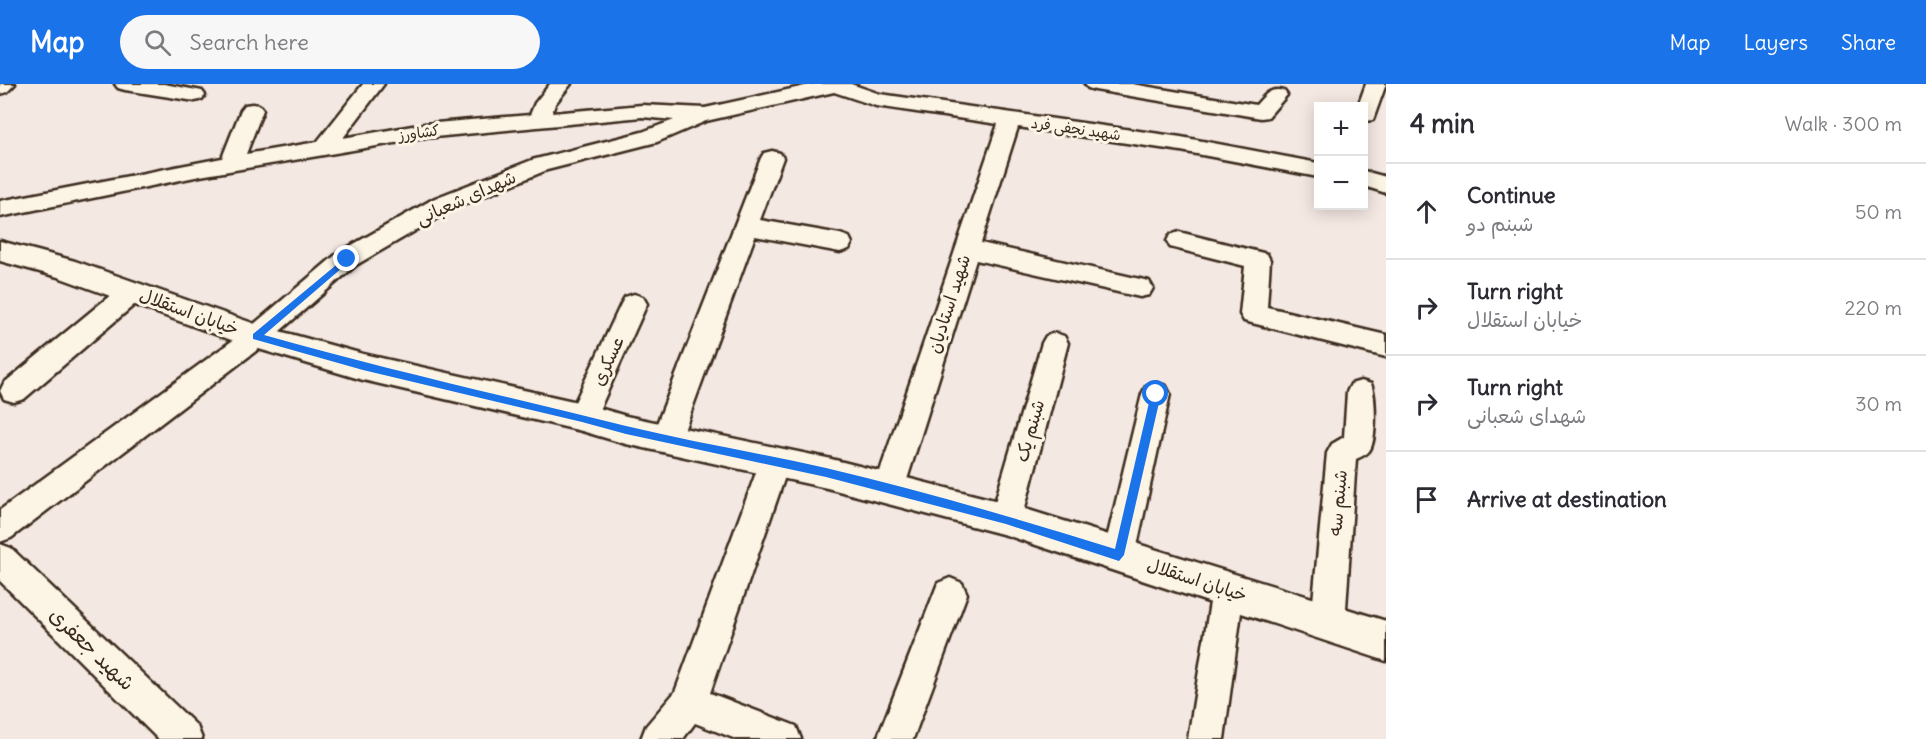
<!DOCTYPE html>
<meta charset="utf-8">
<style>
body{margin:0;font-family:Delius,"Playpen Sans Arabic",sans-serif;background:#f7f7f7;color:#2b2b33}
.controls{position:absolute;right:18px;top:18px;display:grid;overflow:hidden;border-radius:0px;box-shadow:0 3px 15px #0003}
.controls button{width:54px;height:54px;display:grid;place-items:center;padding:0;border:0;border-bottom:2px solid #e1e1e2;background:#fff;color:#2b2b33;font:30px sans-serif}
.stop{position:absolute;width:18px;height:18px;margin:-14px;border:4px solid #1a73e8;border-radius:50%;background:#fff}
.stop.end{background:#1a73e8;border-color:#fff;box-shadow:0 2px 6px #0008}
.list{margin:0;padding:0;list-style:none}
h2{display:flex;justify-content:space-between;align-items:center;height:78px;margin:0;padding:0 24px;font-size:26px}
h2 small{font-size:20px;font-weight:400;color:#7c7c81}
.list li{display:grid;grid-template-columns:39px 1fr auto;gap:18px;align-items:center;box-sizing:border-box;height:96px;padding:0 24px;border-top:2px solid #e1e1e2}
.list b{display:block;font-size:22px;white-space:nowrap}
.list p{margin:0;font-size:20px;white-space:nowrap;color:#7c7c81}
.list em{font-size:20px;font-style:normal;color:#7c7c81}
.icon{flex:none;width:33px;height:33px;fill:none;stroke:currentColor;stroke-width:2;stroke-linecap:round;stroke-linejoin:round}
.map{position:relative;flex:none;width:1386px;height:655px;overflow:hidden}
header{display:flex;align-items:center;gap:36px;box-sizing:border-box;height:84px;padding:0 30px;background:#1a73e8;color:#fff}
header strong{font-size:28px}
nav{display:flex;gap:33px;margin-inline-start:auto;font-size:21px}
.search{width:420px;height:54px;background:#f7f7f7;display:flex;align-items:center;gap:15px;box-sizing:border-box;padding:0 21px;border-radius:33px;color:#7c7c81;font-size:22px}
main{display:flex}
aside{flex:1;background:#fff}
.map>svg:first-child{display:block}
.lines{fill:none;stroke-linecap:round;stroke-linejoin:round}
.street-casing{stroke:#3b2a1e;stroke-width:5}
.secondary-casing{stroke:#3b2a1e;stroke-width:5}
.street{fill:#fcf5e5;fill-rule:evenodd}
.secondary{fill:#fcf5e5;fill-rule:evenodd}
.route{fill:#1a73e8}
.labels{text-anchor:middle;stroke-width:6;stroke-linejoin:round;paint-order:stroke}
.far-street-label{font-size:15px;fill:#3b2a1e;stroke:#fcf5e5}
.street-label{font-size:18px;fill:#3b2a1e;stroke:#fcf5e5}
.near-street-label{font-size:21px;fill:#3b2a1e;stroke:#fcf5e5}
</style>
<header>
<strong>Map</strong>
<div class="search"><svg class="icon" aria-label="search" viewBox="0 0 24 24"><circle cx="10" cy="10" r="6"/><path d="M15 15l6 6"/></svg>Search here</div>
<nav><a>Map</a><a>Layers</a><a>Share</a></nav>
</header>
<main>
<div class="map">
<svg width="1386" height="655" viewBox="0 0 1386 655">
<rect width="100%" height="100%" fill="#f4e8e3"/>
<filter id="ink" filterUnits="userSpaceOnUse"><feTurbulence type="fractalNoise" baseFrequency=".0167" numOctaves="2"/><feDisplacementMap in="SourceGraphic" scale="12" xChannelSelector="R" yChannelSelector="G"/><feConvolveMatrix kernelMatrix="1 2 1 2 8 2 1 2 1" color-interpolation-filters="sRGB"/></filter>
<g filter="url(#ink)">
<g class="lines">
<g class="street-casing">
<g id="street">
<polygon points="0,0 15,0 7,8 0,10"/>
<polygon points="115,0 164,0 202,7 205,11 202,15 195,17 125,6 118,4"/>
<polygon points="363,0 384,0 343,54 424,40 530,31 535,19 550,0 571,0 555,20 552,29 642,21 705,24 814,0 851,0 880,10 1181,53 1318,79 1318,93 1181,67 1018,43 981,159 1140,195 1149,197 1153,204 1149,211 1140,213 976,176 904,405 900,415 889,418 878,415 874,405 998,40 876,22 834,8 706,37 657,58 547,86 451,126 356,181 265,260 11,454 0,458 0,426 247,246 338,169 435,114 532,76 642,48 674,36 642,33 424,54 200,92 0,133 0,117 222,74 241,26 245,21 252,20 259,21 263,26 246,70 317,58"/>
<path d="M1085 0H1132L1256 21C1265 11 1270 3 1284 7L1287 11 1268 33 1261 34 1095 6 1088 4Z"/>
<polygon points="1366,0 1386,0 1373,36 1364,37 1364,22 1358,22"/>
<polygon points="772,67 780,69 783,74 760,136 840,150 849,153 852,159 849,165 840,168 755,152 681,355 676,364 666,367 656,364 651,355 761,74 764,69"/>
<polygon points="1364,87 1386,93 1386,109 1364,102"/>
<polygon points="1179,148 1267,170 1270,176 1267,223 1386,251 1386,273 1244,237 1240,230 1245,182 1170,163 1167,157 1170,151"/>
<polygon points="132,199 141,201 145,208 141,215 24,315 14,318 4,315 0,307 4,299 123,201"/>
<polygon points="634,210 643,213 647,220 596,333 592,341 582,345 572,341 568,333 621,220 625,213"/>
<polygon points="1055,249 1064,252 1068,259 1022,435 1017,445 1006,449 995,445 990,435 1042,259 1046,252"/>
<path d="M1361 297 1371 300C1376 311 1377 358 1369 367 1366 371 1360 373 1356 375L1345 539 1340 551 1328 556 1316 551 1311 539 1327 369 1332 360 1344 353 1347 308 1351 300Z"/>
<polygon points="1156,299 1166,302 1170,310 1135,471 1130,482 1119,486 1108,482 1103,471 1142,310 1146,302"/>
<polygon points="775,365 786,369 790,378 710,609 796,642 801,655 736,655 695,639 683,655 641,655 646,642 675,608 760,378 764,369"/>
<polygon points="0,460 11,464 197,642 202,655 158,655 0,497"/>
<polygon points="1228,490 1240,495 1244,506 1224,655 1188,655 1212,506 1216,495"/>
<polygon points="950,494 962,499 967,510 913,655 877,655 938,499"/>
</g>
</g>
<g class="secondary-casing">
<polygon id="secondary" points="0,157 75,177 261,242 363,270 582,319 626,332 827,374 1006,419 1386,537 1386,577 1006,451 827,404 626,360 582,347 363,296 245,261 58,193 0,177"/>
</g>
<use href="#street" class="street"/>
<use href="#secondary" class="secondary"/>
</g>
</g>
<path class="route" d="M347 172 351 175 350 177 264 251C384 285 505 312 626 342 692 358 760 369 826 384 923 407 1019 435 1115 465L1151 310 1156 306 1159 308 1161 310 1124 471 1119 477 1006 440 826 393 626 350 582 338 363 286 253 255V250Z"/>
<g class="labels">
<g class="far-street-label">
<text transform="translate(1076 45) rotate(8)" y="5">شهید نجفی فرد</text>
<text transform="translate(419 49) rotate(-8)" y="5">کشاورز</text>
</g>
<g class="street-label">
<text transform="translate(466 114) rotate(-24)" y="6">شهدای شعبانی</text>
<text transform="translate(949 220) rotate(-72)" y="6">شهید استادیان</text>
<text transform="translate(189 228) rotate(20)" y="6">خیابان استقلال</text>
<text transform="translate(608 277) rotate(-65)" y="6">عسکری</text>
<text transform="translate(1030 347) rotate(-74)" y="6">شبنم یک</text>
<text transform="translate(1338 419) rotate(-85)" y="6">شبنم سه</text>
<text transform="translate(1197 496) rotate(18)" y="6">خیابان استقلال</text>
</g>
<g class="near-street-label">
<text transform="translate(92 565) rotate(44)" y="7">شهید جعفری</text>
</g>
</g>
</svg>
<div class="controls">
<button>+</button>
<button>−</button>
</div>
<div class="stop" style="left:1156px;top:310px"></div>
<div class="stop end" style="left:347px;top:175px"></div>
</div>
<aside>
<h2>4 min<small>Walk · 300 m</small></h2>
<ul class="list">
<li><svg class="icon" aria-label="ahead" viewBox="0 0 24 24"><path d="M12 20V5M6 11l6-6 6 6"/></svg><div><b>Continue</b><p>شبنم دو</p></div><em>50 m</em></li>
<li><svg class="icon" aria-label="right" viewBox="0 0 24 24"><path d="M7 20v-9h11M14 6l5 5-5 5"/></svg><div><b>Turn right</b><p>خیابان استقلال</p></div><em>220 m</em></li>
<li><svg class="icon" aria-label="right" viewBox="0 0 24 24"><path d="M7 20v-9h11M14 6l5 5-5 5"/></svg><div><b>Turn right</b><p>شهدای شعبانی</p></div><em>30 m</em></li>
<li><svg class="icon" aria-label="arrive" viewBox="0 0 24 24"><path d="M6 21V4h12l-3 4 3 4H6"/></svg><div><b>Arrive at destination</b></div></li>
</ul>
</aside>
</main>
